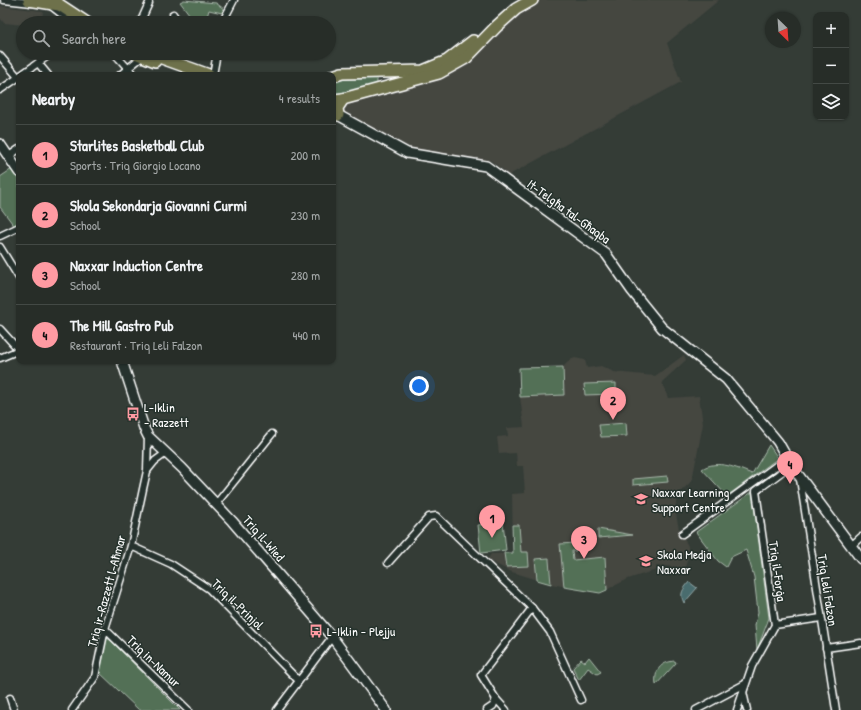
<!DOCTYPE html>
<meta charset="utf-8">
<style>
body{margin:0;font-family:"Patrick Hand",sans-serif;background:#333934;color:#f1f3f6}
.controls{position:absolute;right:12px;top:12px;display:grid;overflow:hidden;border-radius:8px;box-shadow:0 1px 3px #0004}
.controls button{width:36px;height:36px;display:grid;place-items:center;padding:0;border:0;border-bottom:1px solid #434945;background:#272d28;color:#f1f3f6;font:20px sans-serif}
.compass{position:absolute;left:765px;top:12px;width:36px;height:36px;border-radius:50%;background:#272d28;box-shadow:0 1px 3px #0004;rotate:155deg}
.you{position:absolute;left:419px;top:386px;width:14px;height:14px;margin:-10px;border:3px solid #fff;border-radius:50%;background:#1a73e8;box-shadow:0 0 0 6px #1a73e833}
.badge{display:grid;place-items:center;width:26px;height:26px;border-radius:50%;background:#ff9aa2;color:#111;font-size:13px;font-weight:700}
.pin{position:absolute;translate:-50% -33px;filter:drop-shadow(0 1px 2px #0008)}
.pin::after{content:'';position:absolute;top:21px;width:14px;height:12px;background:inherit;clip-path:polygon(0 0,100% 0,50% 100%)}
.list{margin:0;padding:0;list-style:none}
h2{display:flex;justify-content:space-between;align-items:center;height:52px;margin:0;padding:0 16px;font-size:17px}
h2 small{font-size:13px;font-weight:400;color:#a4a8a8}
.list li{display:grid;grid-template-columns:26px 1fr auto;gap:12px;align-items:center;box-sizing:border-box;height:60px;padding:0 16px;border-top:1px solid #434945}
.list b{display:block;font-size:15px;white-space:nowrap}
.list p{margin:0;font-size:13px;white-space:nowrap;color:#a4a8a8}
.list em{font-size:13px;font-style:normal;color:#a4a8a8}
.icon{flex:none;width:22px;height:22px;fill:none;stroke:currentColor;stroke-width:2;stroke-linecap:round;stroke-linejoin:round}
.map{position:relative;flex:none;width:861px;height:710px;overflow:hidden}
.search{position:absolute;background:#272d28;box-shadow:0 1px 3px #0004;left:16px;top:16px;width:320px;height:44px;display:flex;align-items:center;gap:10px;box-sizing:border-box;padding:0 14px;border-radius:22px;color:#a4a8a8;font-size:15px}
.panel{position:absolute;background:#272d28;box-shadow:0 1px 3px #0004;left:16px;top:72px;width:320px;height:292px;border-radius:8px}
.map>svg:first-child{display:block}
.built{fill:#444640}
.green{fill:#537057;stroke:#a9b8ab}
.water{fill:#496c6e;stroke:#92a7a8}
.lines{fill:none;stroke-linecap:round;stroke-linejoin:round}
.street-casing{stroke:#fff;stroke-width:9}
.secondary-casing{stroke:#fff;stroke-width:12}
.highway-casing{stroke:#fff;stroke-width:14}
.street{stroke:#26332d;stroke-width:6}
.secondary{stroke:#26332d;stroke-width:9}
.highway{stroke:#6e714b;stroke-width:11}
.labels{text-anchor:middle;stroke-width:3;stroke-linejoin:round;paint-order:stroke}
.street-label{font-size:13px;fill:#fff;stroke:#26332d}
.poi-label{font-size:13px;fill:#fff;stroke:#26332d;text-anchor:start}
</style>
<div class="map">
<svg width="861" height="710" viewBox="0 0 861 710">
<rect width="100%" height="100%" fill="#343c36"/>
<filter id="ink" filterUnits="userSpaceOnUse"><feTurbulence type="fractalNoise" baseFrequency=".025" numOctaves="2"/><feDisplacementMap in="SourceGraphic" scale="8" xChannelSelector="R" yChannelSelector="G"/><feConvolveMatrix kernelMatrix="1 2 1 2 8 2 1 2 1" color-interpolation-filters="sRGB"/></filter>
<g filter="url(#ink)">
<g class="built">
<polygon points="538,0 719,0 667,43 681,82 509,175 491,161 410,152 341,112 341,105 452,68 522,8"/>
<polygon points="0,6 43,11 42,23 23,23 23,25 4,23 0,18"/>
<polygon points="684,355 686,360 662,382 668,398 699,396 703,424 692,481 678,494 675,509 679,529 688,546 688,557 685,568 656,565 656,570 628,579 600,593 551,584 512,572 487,560 491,554 513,553 512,494 525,493 523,466 517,466 516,453 499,454 497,437 508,436 507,428 524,427 520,397 519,368 563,367 570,360 575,358 585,360 587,368 601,366 614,372 655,376"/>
</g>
<g class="green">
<polygon points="184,0 216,3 224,9 222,13 209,10 205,23 196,23 180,2"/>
<polygon points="377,78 377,85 333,96 333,80"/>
<polygon points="12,169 19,181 19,225 15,227 0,207 0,177"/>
<polygon points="563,367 564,395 520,397 519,368"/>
<polygon points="616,383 616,394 585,395 584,384"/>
<polygon points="626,423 627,436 601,437 599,425"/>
<path d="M769 445 778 458 727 496 702 469C717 459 737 468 752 474Z"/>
<polygon points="667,476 668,482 633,485 633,479"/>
<polygon points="752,492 769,618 757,650 755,625 758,612 754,577 746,550 731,557 726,567 718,561 696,532"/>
<polygon points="503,522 506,550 481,553 478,525"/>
<polygon points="512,525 519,525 521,552 528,552 529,566 506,567 504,553 513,553"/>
<polygon points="598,529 633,535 598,538"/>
<polygon points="576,543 576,551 572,551 573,560 605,557 607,590 600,593 564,587 560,544"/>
<polygon points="549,558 549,560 551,584 537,580 535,559"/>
<polygon points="105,637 110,640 180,710 139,710 99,672"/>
<polygon points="589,657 601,672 597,674 588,668 579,680 573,668 581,659 585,662"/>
<path d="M675 661 676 663 656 685C654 671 660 662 675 661Z"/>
</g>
<path class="water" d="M689 582 697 588 684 603C679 593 683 590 689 582Z"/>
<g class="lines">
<g class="street-casing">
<g id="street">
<polyline points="4,0 32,3"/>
<polyline points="51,6 73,23"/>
<polyline points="173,14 179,23"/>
<polyline points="140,23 149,3"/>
<polyline points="222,23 234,0"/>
<polyline points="114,53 134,75"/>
<polyline points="0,56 18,77"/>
<polyline points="38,63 48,75"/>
<polyline points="21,75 52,53"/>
<polyline points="120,75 143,56"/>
<polyline points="213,75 217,53"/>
<polyline points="0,90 19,77"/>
<polyline points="9,156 19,149"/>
<polyline points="0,236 19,227"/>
<polyline points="0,247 19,278"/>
<polyline points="0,329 19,350"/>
<polyline points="0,358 19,350"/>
<polyline points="147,471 155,461 166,453"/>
<polyline points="800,479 836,710"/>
<polyline points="216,504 272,434"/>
<polyline points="682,534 787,458"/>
<polyline points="131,546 171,564 209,589 298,680"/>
<polyline points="851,546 861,537"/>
<polyline points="388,563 429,517 436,516 532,608 550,632 581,700"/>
<polyline points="775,625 821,618"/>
<polyline points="105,629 188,710"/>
<polyline points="826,648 861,643"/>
<polyline points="743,692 747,710"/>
<polyline points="10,698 14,710"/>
<polyline points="72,710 95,677 105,629 131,546 143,489 147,471 148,436"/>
<polyline points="277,710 332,637"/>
<polyline points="487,710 493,706 496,699"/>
<polyline points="506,710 496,699 481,675 532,608"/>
<polyline points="696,710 745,684"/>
<polyline points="737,710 752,666 775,625 756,491 791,465"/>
</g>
</g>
<g class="secondary-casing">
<g id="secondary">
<polyline points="338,115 407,153 486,166 606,254 632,291 662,328 726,379 778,442 791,465 861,559"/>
<polyline points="0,144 19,172"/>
<polyline points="122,361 144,428 148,436 182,468 232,521 332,637 386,710"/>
</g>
</g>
<g class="highway-casing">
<g id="highway">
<polyline points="29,0 59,5"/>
<polyline points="52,0 87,23"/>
<polyline points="135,53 155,61"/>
<polyline points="148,53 209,75"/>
<polyline points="333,76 342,73 423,71 447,61 473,41"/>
<polyline points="333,100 343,99 439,73 466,58 497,26 516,9 532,0"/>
<polyline points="338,115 337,108 343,99"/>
</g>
</g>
<use href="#street" class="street"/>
<use href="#secondary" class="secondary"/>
<use href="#highway" class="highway"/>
</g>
</g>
<defs>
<g id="bus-bare" transform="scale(1.08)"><path d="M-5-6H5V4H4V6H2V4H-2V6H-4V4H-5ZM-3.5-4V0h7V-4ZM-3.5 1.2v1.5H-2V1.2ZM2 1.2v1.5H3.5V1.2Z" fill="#ff9aa2" stroke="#26332d" stroke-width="2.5" paint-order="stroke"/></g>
<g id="school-bare" transform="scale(1.08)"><path d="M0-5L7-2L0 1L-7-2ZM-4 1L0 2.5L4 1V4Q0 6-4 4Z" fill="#ff9aa2" stroke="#26332d" stroke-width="2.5" paint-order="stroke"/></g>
</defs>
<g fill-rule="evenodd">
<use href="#bus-bare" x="133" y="414"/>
<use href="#school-bare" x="641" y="499"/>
<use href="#school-bare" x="646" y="561"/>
<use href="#bus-bare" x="316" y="631"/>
</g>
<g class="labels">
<g class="street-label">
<text transform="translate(569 211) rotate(36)" y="5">It-Telgħa tal-Għaqba</text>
<text transform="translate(264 538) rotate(49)" y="5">Triq il-Wied</text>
<text transform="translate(778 571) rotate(82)" y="5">Triq il-Forġa</text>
<text transform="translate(828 590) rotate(81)" y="5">Triq Leli Falzon</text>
<text transform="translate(106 591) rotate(-75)" y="5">Triq ir-Razzett l-Aħmar</text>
<text transform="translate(238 604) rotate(44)" y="5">Triq il-Prinjol</text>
<text transform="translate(154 661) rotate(44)" y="5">Triq in-Namur</text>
</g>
<g class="poi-label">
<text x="144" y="412">L-Iklin<tspan x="144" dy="15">- Razzett</tspan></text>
<text x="652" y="497">Naxxar Learning<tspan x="652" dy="15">Support Centre</tspan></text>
<text x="657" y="559">Skola Medja<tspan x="657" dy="15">Naxxar</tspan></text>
<text x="327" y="636">L-Iklin - Plejju</text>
</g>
</g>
</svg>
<div class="controls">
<button>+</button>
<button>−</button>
<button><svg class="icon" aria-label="layers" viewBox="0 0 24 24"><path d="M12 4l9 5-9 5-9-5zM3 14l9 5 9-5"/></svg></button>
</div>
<svg class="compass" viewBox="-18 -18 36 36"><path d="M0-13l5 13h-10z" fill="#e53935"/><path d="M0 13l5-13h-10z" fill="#a4a8a8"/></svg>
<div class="you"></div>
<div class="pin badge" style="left:492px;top:538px">1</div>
<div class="pin badge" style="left:613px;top:420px">2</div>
<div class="pin badge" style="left:584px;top:559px">3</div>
<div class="pin badge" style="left:790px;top:484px">4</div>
<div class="search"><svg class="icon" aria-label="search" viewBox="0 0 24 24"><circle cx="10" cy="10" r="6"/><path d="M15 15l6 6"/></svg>Search here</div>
<section class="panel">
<h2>Nearby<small>4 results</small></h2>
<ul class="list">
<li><span class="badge">1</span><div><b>Starlites Basketball Club</b><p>Sports · Triq Giorgio Locano</p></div><em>200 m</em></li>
<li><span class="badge">2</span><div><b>Skola Sekondarja Giovanni Curmi</b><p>School</p></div><em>230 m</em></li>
<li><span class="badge">3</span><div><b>Naxxar Induction Centre</b><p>School</p></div><em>280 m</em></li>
<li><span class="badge">4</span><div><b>The Mill Gastro Pub</b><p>Restaurant · Triq Leli Falzon</p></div><em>440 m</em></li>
</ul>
</section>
</div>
